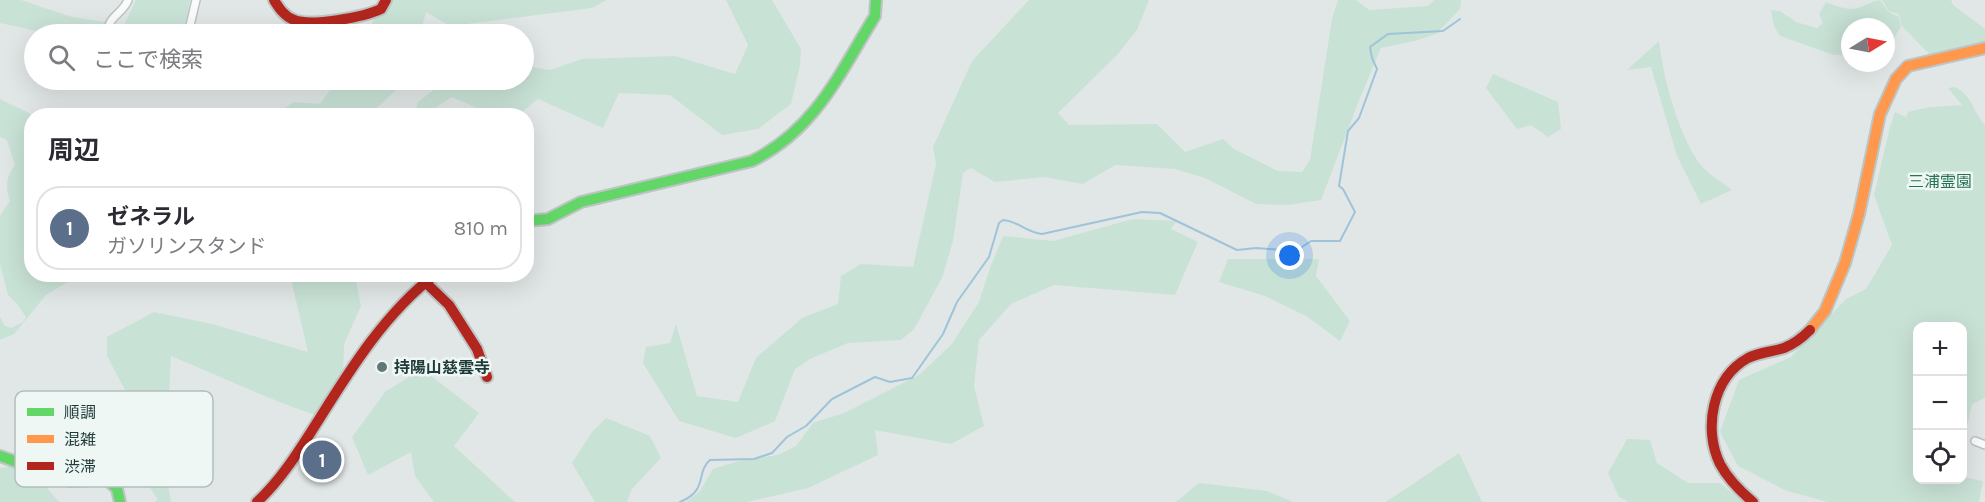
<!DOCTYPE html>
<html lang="ja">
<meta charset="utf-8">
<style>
body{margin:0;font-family:Karla,"Noto Sans JP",sans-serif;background:#f7f7f7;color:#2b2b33}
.controls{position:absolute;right:18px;bottom:18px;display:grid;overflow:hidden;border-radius:12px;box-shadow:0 6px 24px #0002}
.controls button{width:54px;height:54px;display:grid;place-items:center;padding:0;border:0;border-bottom:2px solid #e1e1e2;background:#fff;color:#2b2b33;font:30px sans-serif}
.compass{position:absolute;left:1841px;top:18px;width:54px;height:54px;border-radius:50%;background:#fff;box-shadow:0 6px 24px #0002;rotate:80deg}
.you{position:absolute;left:1290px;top:256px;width:21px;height:21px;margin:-15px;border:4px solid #fff;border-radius:50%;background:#1a73e8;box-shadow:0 0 0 9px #1a73e833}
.badge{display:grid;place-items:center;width:39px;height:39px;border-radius:50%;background:#637776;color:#fff;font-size:20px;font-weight:700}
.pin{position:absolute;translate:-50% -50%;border:3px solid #fff;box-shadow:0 2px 6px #0006}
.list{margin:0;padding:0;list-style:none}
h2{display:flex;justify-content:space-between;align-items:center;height:78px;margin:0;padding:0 24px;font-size:26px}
h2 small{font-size:20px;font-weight:400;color:#7c7c81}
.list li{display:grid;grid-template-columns:39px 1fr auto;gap:18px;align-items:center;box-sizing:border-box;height:84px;margin:0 12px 12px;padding:0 12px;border:2px solid #e1e1e2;border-radius:24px}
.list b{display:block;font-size:22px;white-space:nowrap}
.list p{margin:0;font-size:20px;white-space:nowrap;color:#7c7c81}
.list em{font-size:20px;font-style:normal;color:#7c7c81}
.icon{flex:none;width:33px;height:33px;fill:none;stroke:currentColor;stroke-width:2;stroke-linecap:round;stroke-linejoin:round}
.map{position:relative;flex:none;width:1985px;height:502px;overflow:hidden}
.search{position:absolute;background:#fff;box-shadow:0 6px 24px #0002;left:24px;top:24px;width:510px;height:66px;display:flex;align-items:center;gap:15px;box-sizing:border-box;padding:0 21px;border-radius:33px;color:#7c7c81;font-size:22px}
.panel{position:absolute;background:#fff;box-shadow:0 6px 24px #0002;left:24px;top:108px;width:510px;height:174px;border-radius:24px}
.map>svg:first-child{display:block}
.green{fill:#c9e2d6}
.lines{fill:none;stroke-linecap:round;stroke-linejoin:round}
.stream{stroke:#9fc4d9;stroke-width:2}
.street-casing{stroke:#bec4c3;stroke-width:10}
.fast-casing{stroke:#bdc5c4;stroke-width:14}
.slow-casing{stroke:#bdc5c4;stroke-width:14}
.jam-casing{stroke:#bdc5c4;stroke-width:14}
.street{stroke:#fafbfb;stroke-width:7}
.fast{stroke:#63d668;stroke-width:10}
.slow{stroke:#ff974d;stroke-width:10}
.jam{stroke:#b3261e;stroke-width:10}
.poi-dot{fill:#637776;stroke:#eff7f5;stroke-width:2}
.labels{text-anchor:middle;stroke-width:5;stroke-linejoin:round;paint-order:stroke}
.park-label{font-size:16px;fill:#287355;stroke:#eff7f5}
.poi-label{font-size:16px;font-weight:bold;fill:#1f3b39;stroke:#eff7f5;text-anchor:start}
.key{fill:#eff7f5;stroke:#b1bfbd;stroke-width:1.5}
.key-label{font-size:16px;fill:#1f3b39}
</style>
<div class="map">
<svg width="1985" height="502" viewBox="0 0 1985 502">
<rect width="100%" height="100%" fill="#e1e7e6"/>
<g class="green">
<polygon points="0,0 21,0 72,17 124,25 136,0 190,0 185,24 169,34 50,34 0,23"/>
<polygon points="385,0 607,0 592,8 450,26 426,12 420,34 366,34"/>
<polygon points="726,0 772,0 801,49 800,65 791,104 758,129 722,135 670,95 619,93 603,128 538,99 518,115 495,116 452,97 424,115 414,115 418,102 439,86 458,80 524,80 524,67 526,66 550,70 582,59 675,56 735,74 748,45"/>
<polygon points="1029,0 1149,0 1137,30 1117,55 1058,113 1069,125 1157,124 1185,152 1223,139 1234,149 1278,171 1302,172 1310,160 1332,19 1338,0 1356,0 1369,10 1428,6 1434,0 1461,0 1460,9 1436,34 1415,41 1381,48 1360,98 1321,200 1288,205 1256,204 1205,178 1175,169 1115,165 1083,184 1044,177 995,182 971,168 963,173 953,241 942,278 914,329 901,340 848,343 810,359 795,369 775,421 736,438 679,421 643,363 646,347 670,343 676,324 697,396 738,402 756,358 802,318 838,304 841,276 861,264 913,267 936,164 933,147 972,61"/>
<path d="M1880 0 1889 12 1899 17 1901 26 1886 52V27H1850V55H1834L1780 36 1774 26 1771 10 1780 11 1796 22 1817 28 1823 23 1819 14 1826 2C1836 6 1851 12 1861 7 1868 4 1872 1 1880 0Z"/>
<polygon points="1882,0 1951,0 1953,5 1985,29 1985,42 1929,54 1902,26 1899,14 1889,11"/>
<path d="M1659 41C1663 77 1677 129 1697 160 1704 172 1721 181 1732 190L1701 204 1677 156 1651 67 1627 70Z"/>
<polygon points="1493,74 1558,102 1561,129 1548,137 1531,125 1517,129 1486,88"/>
<polygon points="337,80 407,80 369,115 274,115 294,102 320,104"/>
<path d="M1954 87C1973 95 1972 111 1985 125V398L1972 404 1963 444 1962 326H1918V480H1962L1963 477 1983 481 1979 502H1828L1787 491 1738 466 1720 432 1739 380 1791 357 1846 299 1866 289 1892 245 1874 195 1890 127 1895 112 1906 117 1908 112 1930 107 1962 105 1948 88Z"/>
<path d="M0 99 29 113 31 116 32 274 79 275 46 295 14 334 0 340V317L5 326 11 328 23 322 26 317 18 305 8 295 0 264V216L10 201C5 186 6 177 15 165L7 140 0 137Z"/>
<polygon points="1133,219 1176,221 1171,229 1198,242 1175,295 1054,285 1011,304 979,340 974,386 984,426 951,444 875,430 878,455 808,488 747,502 686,502 700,491 713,469 739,461 778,455 796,446 813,423 844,413 919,375 951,345 979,302 990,268 1003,236 1053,241"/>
<polygon points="1228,259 1319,259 1316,276 1350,321 1340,341 1306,316 1265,296 1219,282"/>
<path d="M290 275H355L361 306 344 344 343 376 318 416C267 399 220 376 171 356L169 395 158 425 171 502H154L158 500 118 438 138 414 107 356V337L154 312 212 324 308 352Z"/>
<polygon points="422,369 479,413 454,446 515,502 434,502 415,476 411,452 368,475 352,437 386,391"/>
<polygon points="606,418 650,436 661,458 632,489 627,502 595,502 572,463 592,432"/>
<polygon points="1627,439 1650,440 1657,463 1688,483 1720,483 1743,502 1629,502 1619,497 1608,473"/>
<polygon points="1459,453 1482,502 1386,502"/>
<polygon points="26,464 59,502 0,502 0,468"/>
<polygon points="1199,483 1267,491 1293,502 1176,502"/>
</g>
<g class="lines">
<path class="stream" d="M680 502C709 490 695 473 710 460L754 459 772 453 787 437 806 426 832 399 875 377 890 382 912 378 943 334 957 302 989 257 999 223 1003 220C1018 221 1026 232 1042 234L1142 212 1160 213 1237 250 1256 248 1296 251 1311 241H1340L1355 212 1343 189 1339 186 1348 131 1359 118 1377 69 1372 58 1370 47 1388 34 1443 31 1460 19"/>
<g class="street-casing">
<g id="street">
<path d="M108 34C106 17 123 14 128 0"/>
<polyline points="188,34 196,0"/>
<polyline points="1975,441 1985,445"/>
</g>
</g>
<g class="fast-casing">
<g id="fast">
<path d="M526 221 548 219 581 202 752 161C816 129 839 74 875 16L876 0"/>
<polyline points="0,456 70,481 107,479 117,489 120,502"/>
</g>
</g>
<g class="slow-casing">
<polyline id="slow" points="1810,330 1825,311 1845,263 1859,214 1880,114 1896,79 1908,66 1985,48"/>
</g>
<g class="jam-casing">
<g id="jam">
<path d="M274 0C279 8 284 16 294 20 311 27 364 17 381 9L386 0"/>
<polyline points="425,282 449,305 477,349 487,377"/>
<path d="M257 502C282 479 300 449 318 421 351 368 386 312 436 274"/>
<path d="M1753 502C1740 491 1728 479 1720 464 1703 429 1712 378 1748 358 1760 352 1772 352 1784 348 1794 344 1803 337 1810 330"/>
</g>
</g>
<use href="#street" class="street"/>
<use href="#fast" class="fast"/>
<use href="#slow" class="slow"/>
<use href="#jam" class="jam"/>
</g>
<circle class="poi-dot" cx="382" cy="367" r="6"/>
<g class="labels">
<g class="park-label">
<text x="1940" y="187">三浦霊園</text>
</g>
<g class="poi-label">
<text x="394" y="373">持陽山慈雲寺</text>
</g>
</g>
<rect x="15" y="391" width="198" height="96" rx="9" class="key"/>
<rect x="27" y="408" width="27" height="8" fill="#63d668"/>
<rect x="27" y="435" width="27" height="8" fill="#ff974d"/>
<rect x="27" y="462" width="27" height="8" fill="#b3261e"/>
<g class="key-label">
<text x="64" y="418">順調</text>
<text x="64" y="445">混雑</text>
<text x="64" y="472">渋滞</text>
</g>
</svg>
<div class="controls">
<button>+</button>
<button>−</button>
<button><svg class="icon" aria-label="locate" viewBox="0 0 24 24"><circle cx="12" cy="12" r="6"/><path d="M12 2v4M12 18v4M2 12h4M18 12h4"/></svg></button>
</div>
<svg class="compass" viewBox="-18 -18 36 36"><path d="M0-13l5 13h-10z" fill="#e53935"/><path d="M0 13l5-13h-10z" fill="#7c7c81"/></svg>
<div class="you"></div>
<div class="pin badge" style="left:322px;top:460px;background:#5c6f8a">1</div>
<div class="search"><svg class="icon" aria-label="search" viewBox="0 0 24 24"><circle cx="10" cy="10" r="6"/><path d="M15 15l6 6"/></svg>ここで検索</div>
<section class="panel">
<h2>周辺<small></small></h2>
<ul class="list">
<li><span class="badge" style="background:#5c6f8a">1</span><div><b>ゼネラル</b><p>ガソリンスタンド</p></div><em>810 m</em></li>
</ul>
</section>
</div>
